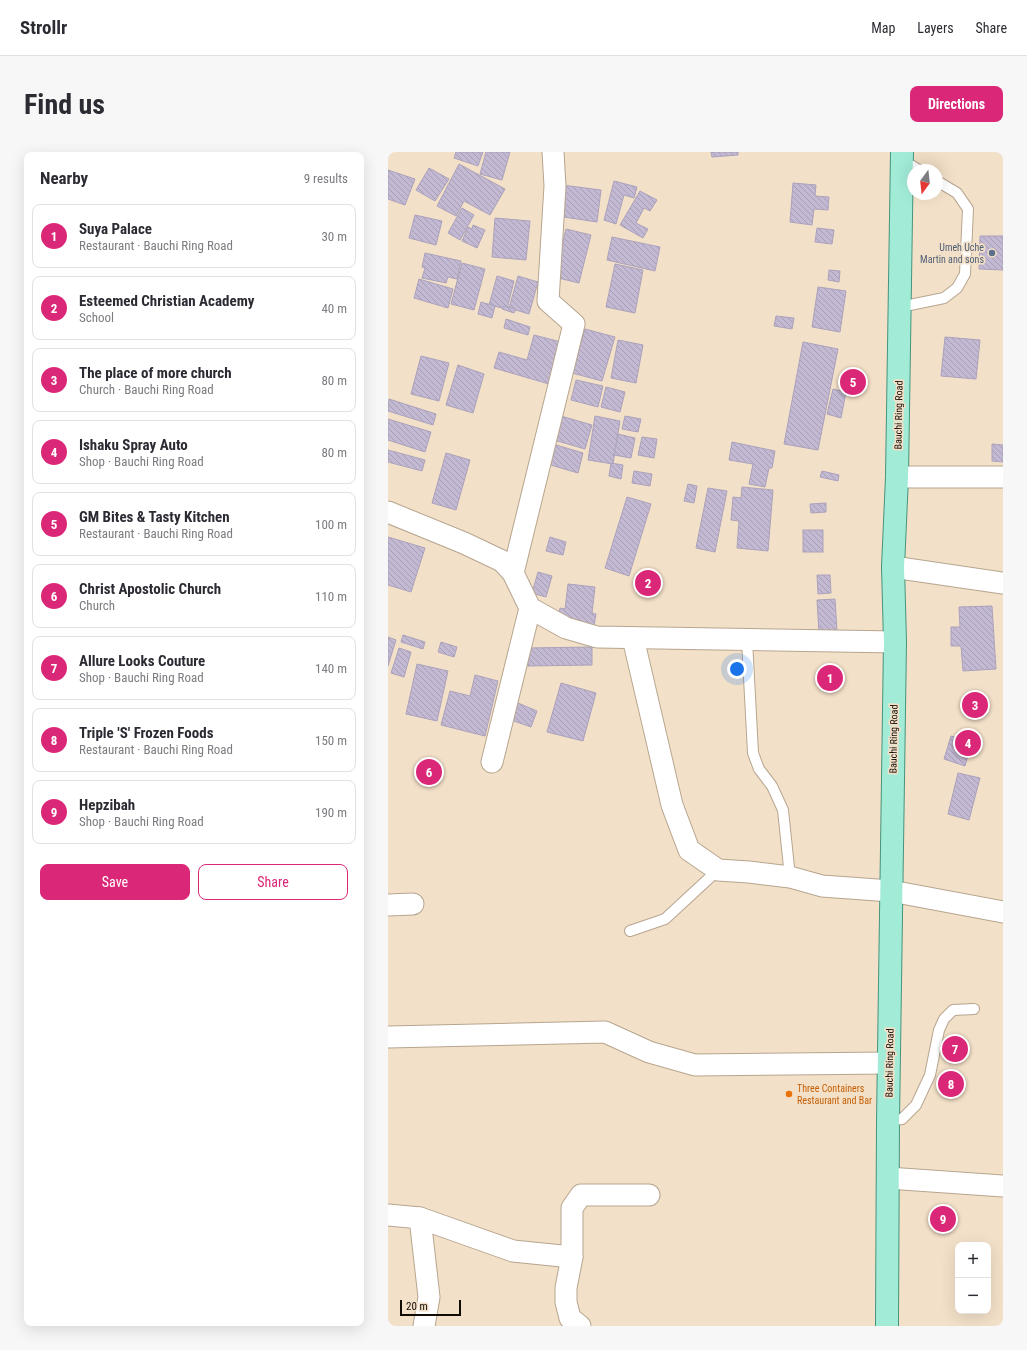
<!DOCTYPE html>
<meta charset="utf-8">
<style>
body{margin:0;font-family:"Roboto Condensed",sans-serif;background:#f7f7f7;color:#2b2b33}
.controls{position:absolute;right:12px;bottom:12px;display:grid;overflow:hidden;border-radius:8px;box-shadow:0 4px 16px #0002}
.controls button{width:36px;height:36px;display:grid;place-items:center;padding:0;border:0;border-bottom:1px solid #e1e1e2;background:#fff;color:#2b2b33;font:20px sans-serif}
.compass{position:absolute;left:519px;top:12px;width:36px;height:36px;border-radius:50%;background:#fff;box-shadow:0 4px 16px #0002;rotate:195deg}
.scale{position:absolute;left:12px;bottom:10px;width:61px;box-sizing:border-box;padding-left:4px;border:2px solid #110b04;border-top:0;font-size:11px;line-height:14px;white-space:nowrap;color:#110b04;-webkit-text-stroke:3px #f3e0c8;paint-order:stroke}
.you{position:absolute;left:349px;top:517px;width:14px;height:14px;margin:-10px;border:3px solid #fff;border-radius:50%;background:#1a73e8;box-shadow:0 0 0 6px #1a73e833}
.badge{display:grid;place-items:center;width:26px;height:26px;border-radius:50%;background:#db2777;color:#fff;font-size:13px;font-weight:700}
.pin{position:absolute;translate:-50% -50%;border:2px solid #fff;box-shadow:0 1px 4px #0006}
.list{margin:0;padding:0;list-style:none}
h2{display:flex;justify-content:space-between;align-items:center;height:52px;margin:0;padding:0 16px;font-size:17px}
h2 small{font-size:13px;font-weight:400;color:#7c7c81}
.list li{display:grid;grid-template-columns:26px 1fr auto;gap:12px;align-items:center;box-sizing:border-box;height:64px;margin:0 8px 8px;padding:0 8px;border:1px solid #e1e1e2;border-radius:8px}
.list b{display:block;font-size:15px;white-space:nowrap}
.list p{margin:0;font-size:13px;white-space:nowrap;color:#7c7c81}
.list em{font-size:13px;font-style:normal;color:#7c7c81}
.actions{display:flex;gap:8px;padding:12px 16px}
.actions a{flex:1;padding:9px 0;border:1px solid #db2777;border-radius:8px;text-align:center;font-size:14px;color:#db2777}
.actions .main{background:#db2777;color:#fff}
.map{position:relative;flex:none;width:615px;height:1174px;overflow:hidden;border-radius:8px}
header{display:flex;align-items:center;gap:24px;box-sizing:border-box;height:56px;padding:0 20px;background:#fff;border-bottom:1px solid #e1e1e2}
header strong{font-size:19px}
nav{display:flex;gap:22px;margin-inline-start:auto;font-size:14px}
.intro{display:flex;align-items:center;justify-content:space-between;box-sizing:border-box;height:96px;padding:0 24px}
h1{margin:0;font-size:28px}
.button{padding:10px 18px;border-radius:8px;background:#db2777;color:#fff;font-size:14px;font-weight:700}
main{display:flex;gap:24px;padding:0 24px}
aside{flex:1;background:#fff;border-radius:8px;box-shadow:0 4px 16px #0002}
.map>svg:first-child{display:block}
.building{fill:url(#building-back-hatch);stroke:#aba2bb}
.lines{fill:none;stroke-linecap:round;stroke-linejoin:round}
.service-casing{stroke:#b7a58f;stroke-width:12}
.minor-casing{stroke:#b7a58f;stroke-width:23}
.primary-casing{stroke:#46947c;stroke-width:24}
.service{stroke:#fff;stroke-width:10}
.minor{stroke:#fff;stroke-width:21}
.primary{stroke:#a1ebd7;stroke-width:22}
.service-dot{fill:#5c6f8a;stroke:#f3e0c8;stroke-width:1.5}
.food-dot{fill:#e8710a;stroke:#f3e0c8;stroke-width:1.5}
.labels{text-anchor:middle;stroke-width:3.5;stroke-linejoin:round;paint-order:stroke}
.service-label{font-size:10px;fill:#4e5e75;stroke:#f3e0c8;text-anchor:end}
.street-label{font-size:10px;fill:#110b04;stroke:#f3e0c8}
.food-label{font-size:10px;fill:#c56008;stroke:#f3e0c8;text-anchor:start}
</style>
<header>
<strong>Strollr</strong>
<nav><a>Map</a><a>Layers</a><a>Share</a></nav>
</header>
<div class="intro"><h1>Find us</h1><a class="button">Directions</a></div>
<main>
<aside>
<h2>Nearby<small>9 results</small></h2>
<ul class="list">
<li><span class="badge">1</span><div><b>Suya Palace</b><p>Restaurant · Bauchi Ring Road</p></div><em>30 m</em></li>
<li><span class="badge">2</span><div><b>Esteemed Christian Academy</b><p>School</p></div><em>40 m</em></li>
<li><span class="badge">3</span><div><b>The place of more church</b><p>Church · Bauchi Ring Road</p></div><em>80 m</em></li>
<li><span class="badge">4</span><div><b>Ishaku Spray Auto</b><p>Shop · Bauchi Ring Road</p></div><em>80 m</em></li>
<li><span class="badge">5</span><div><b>GM Bites &amp; Tasty Kitchen</b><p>Restaurant · Bauchi Ring Road</p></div><em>100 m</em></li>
<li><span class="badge">6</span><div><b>Christ Apostolic Church</b><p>Church</p></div><em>110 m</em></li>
<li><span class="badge">7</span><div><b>Allure Looks Couture</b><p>Shop · Bauchi Ring Road</p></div><em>140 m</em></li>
<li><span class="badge">8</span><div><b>Triple 'S' Frozen Foods</b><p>Restaurant · Bauchi Ring Road</p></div><em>150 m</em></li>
<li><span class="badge">9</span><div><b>Hepzibah</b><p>Shop · Bauchi Ring Road</p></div><em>190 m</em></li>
</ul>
<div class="actions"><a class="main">Save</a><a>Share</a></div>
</aside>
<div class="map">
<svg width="615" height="1174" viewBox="0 0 615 1174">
<defs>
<pattern id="building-back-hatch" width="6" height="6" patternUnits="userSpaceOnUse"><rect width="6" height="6" fill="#c3b9d3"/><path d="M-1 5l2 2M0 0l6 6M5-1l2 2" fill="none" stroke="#a69eb4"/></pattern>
</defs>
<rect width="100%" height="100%" fill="#f3e0c8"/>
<g class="building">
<polygon points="68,0 95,0 90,14 66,6"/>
<polygon points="98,0 122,0 114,28 92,22"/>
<polygon points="323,0 350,0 350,3 324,5"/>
<polygon points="71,12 117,37 102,63 76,49 68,64 49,54"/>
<polygon points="41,16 61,27 47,49 28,38"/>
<polygon points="0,18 27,27 17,53 0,47"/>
<polygon points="226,29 249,35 246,46 236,43 228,72 216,68"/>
<polygon points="405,31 428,33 427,44 441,45 440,58 426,57 424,73 402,70"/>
<polygon points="174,33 213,38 209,70 169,64"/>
<polygon points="252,39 269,48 262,59 256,56 248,71 260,77 255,86 232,73"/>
<polygon points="74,56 86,63 72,88 60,81"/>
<polygon points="27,63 54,69 48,93 21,86"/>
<polygon points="107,66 142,69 138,108 104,105"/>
<polygon points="85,73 97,78 89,96 74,89 80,75 84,77"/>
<polygon points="429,76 446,78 444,92 427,90"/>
<polygon points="178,77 203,83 191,131 166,125"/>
<polygon points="592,84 615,84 615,118 591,117"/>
<polygon points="224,85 272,95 267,119 219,108"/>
<polygon points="37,101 73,109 69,127 60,125 58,131 34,126 37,116 34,115"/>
<polygon points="74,111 97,117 86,158 63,152"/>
<polygon points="227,112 255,118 247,161 218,155"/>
<polygon points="441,118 452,119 451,130 440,128"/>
<polygon points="109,124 126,129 119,157 101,153"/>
<polygon points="130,124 150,130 141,162 121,156"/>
<polygon points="31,127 65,137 60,156 26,146"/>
<polygon points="430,135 458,139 452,180 424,175"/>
<polygon points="93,150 107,154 104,166 90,162"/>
<polygon points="116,154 128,157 126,161 114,157"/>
<polygon points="388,164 406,166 404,177 386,174"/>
<polygon points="118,167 142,175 140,183 116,176"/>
<polygon points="197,177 227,185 214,229 184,221"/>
<polygon points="146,183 173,190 161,232 106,216 111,200 139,208"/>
<polygon points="557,185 592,188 588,227 553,224"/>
<polygon points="230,188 255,193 248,231 223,226"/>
<polygon points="415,190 450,197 430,298 396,292"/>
<polygon points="33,204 61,211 51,249 23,242"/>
<polygon points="70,213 96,222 85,261 58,253"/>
<polygon points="188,228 215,234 210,255 183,248"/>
<polygon points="218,235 237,240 232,260 213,255"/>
<polygon points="445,237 458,240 453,266 439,262"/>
<polygon points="1,247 48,262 45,273 0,259"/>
<polygon points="173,264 204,273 197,297 166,288"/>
<polygon points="207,264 232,269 225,312 200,308"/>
<polygon points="237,264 253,267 250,280 234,277"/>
<polygon points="0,267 43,280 37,300 0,288"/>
<polygon points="230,282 247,286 243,306 226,303"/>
<polygon points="254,285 269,287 266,306 250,303"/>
<polygon points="344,290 387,299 384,316 381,316 377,335 361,332 365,312 341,308"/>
<polygon points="165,292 195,301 190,321 159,312"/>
<polygon points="604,292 615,293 615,310 604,309"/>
<polygon points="0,298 37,308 34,319 0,310"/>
<polygon points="58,301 82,308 68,358 44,351"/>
<polygon points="223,311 235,313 233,327 221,324"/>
<polygon points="246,319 264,322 262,334 244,331"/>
<polygon points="434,319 451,323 450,329 432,325"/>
<polygon points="300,332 309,334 306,351 296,349"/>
<polygon points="354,335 385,338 380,399 349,396 351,369 343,368 345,345 353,346"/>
<polygon points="320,336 339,339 327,400 308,396"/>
<polygon points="239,345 263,352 241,424 217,416"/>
<polygon points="438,351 438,360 423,361 422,352"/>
<rect x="415" y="378" width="20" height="22"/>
<polygon points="0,385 37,396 23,440 0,433"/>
<polygon points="162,385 178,390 175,403 158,399"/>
<polygon points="150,420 164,424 158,445 144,441"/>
<polygon points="429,423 442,423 443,441 430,442"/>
<polygon points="180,432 207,435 204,461 208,462 206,474 170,468 172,456 177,457"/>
<polygon points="447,447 449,480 431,481 429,448"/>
<polygon points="604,454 608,517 575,519 573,494 563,494 563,475 572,475 571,455"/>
<polygon points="15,483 37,490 35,497 13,490"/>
<polygon points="0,485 8,488 0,514"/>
<polygon points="53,490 69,495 66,505 50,500"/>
<polygon points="204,495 204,513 140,514 139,496"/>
<polygon points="11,496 23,500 16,525 3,521"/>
<polygon points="29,512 60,519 49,569 18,562"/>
<polygon points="87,523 110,529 97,584 53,573 62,539 82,544"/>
<polygon points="173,531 208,541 195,589 159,580"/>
<polygon points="130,551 149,559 143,575 123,568"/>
<polygon points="563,584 584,590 577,614 556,607"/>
<polygon points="570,621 592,626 581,668 560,662"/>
</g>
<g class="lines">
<g class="service-casing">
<g id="service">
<polyline points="514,8 531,18"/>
<polyline points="512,155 556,146 569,136 577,122 580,57 569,41 549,29"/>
<polyline points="359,488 365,601 371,617 384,634 395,658 402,725"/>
<polyline points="242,779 277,767 330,718"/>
<polyline points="500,969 514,967 528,953 542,923 551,878 556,867 565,858 586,857"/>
</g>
</g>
<g class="minor-casing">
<g id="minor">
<polyline points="509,325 615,325"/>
<polyline points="0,360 76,391 114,409 125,421 142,456 178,476 209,485 507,490"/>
<polyline points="505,415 615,431"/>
<polyline points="125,421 186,172 160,149 167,34 165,0"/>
<polyline points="245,486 284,653 301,698 330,718 361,720 402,725 434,734 503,739 615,760"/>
<polyline points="104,610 142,456"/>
<polyline points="0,753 25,752"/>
<polyline points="0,885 217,880 261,900 307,913 501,911"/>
<polyline points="500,1026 615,1034"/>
<polyline points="0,1063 32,1066 125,1099 184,1105"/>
<polyline points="32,1066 41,1145 36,1174"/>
<polyline points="192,1174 182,1166 178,1150 178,1136 184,1105 184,1056 193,1043 261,1043"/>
</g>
</g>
<g class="primary-casing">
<polyline id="primary" points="499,1174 500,969 507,490 505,415 509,325 514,0"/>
</g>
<use href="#service" class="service"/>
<use href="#minor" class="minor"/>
<use href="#primary" class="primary"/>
</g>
<circle class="service-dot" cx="604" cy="101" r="4"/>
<circle class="food-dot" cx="401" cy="942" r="4"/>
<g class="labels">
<g class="service-label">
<text x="596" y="99">Umeh Uche<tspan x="596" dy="12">Martin and sons</tspan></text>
</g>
<g class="street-label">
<text transform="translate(510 263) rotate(-89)" y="4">Bauchi Ring Road</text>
<text transform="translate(505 587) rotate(-89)" y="4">Bauchi Ring Road</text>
<text transform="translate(501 911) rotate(-89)" y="4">Bauchi Ring Road</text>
</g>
<g class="food-label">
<text x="409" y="940">Three Containers<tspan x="409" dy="12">Restaurant and Bar</tspan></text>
</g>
</g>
</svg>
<div class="controls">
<button>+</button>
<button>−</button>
</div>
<svg class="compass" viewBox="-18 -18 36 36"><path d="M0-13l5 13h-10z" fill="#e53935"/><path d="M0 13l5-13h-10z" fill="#7c7c81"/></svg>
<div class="scale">20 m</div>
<div class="you"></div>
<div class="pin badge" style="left:442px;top:526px">1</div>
<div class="pin badge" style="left:260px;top:431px">2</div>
<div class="pin badge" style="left:587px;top:553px">3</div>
<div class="pin badge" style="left:580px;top:591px">4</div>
<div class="pin badge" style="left:465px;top:230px">5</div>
<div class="pin badge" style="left:41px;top:620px">6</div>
<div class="pin badge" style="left:567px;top:897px">7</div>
<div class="pin badge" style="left:563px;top:932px">8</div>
<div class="pin badge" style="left:555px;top:1067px">9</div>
</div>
</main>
